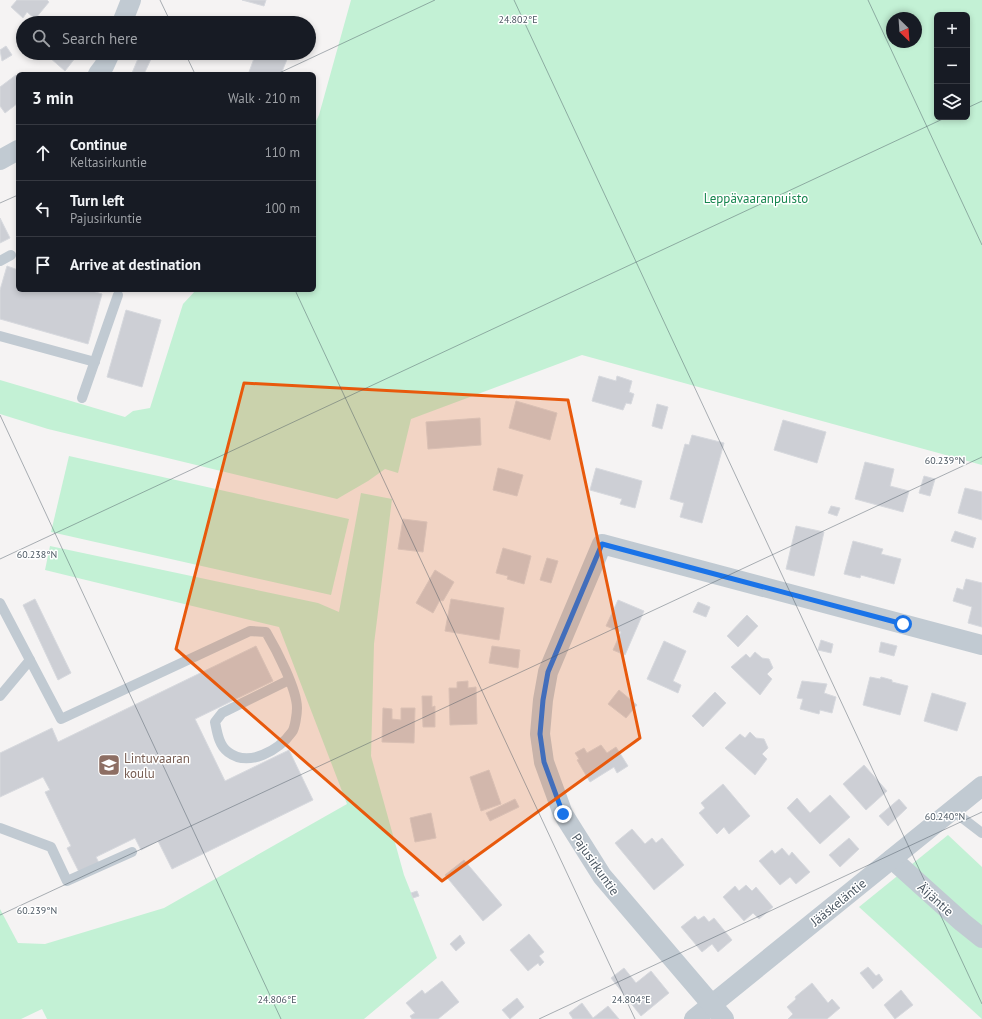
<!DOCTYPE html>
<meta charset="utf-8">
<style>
body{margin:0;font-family:"PT Sans",sans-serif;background:#242831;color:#f1f3f6}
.controls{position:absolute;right:12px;top:12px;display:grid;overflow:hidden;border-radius:6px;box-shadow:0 2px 6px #0003}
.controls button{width:36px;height:36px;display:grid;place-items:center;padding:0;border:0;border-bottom:1px solid #363941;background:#171b24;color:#f1f3f6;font:20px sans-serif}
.compass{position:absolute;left:886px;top:12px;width:36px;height:36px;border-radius:50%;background:#171b24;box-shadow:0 2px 6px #0003;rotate:155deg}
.stop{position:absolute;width:12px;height:12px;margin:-9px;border:3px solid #1a73e8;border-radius:50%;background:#fff}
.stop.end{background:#1a73e8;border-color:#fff;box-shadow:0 1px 4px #0008}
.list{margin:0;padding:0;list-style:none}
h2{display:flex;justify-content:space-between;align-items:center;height:52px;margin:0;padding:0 16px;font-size:17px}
h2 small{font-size:13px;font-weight:400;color:#9ea1a6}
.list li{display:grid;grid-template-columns:26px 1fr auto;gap:12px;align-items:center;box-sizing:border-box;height:56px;padding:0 16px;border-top:1px solid #363941}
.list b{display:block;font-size:15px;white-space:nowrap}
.list p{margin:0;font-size:13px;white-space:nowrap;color:#9ea1a6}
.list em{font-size:13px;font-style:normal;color:#9ea1a6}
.icon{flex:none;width:22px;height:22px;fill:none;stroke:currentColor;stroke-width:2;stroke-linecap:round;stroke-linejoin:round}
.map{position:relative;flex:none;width:982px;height:1019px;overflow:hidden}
.search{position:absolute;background:#171b24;box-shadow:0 2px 6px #0003;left:16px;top:16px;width:300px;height:44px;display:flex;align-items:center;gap:10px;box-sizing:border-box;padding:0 14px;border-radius:22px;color:#9ea1a6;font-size:15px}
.panel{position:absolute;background:#171b24;box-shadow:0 2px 6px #0003;left:16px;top:72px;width:300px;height:220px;border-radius:6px}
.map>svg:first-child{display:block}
.green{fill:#c3f1d5;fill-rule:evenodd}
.building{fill:#cdcfd5;stroke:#d7d9de}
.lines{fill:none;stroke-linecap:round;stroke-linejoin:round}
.lane{stroke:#c1cad2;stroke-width:10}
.street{stroke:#c1cad2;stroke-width:20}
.route{stroke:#1a73e8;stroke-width:5}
.marked{fill:#e8590c;fill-opacity:0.2;stroke:#e8590c;stroke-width:3;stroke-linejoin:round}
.ticks{fill:none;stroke:#4a5661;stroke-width:1;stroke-opacity:0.45}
.labels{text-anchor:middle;stroke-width:3;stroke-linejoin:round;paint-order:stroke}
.park-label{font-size:13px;fill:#17864f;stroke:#fff}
.education-label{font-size:13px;fill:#785e54;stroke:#fff;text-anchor:start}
.street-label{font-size:13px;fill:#4a5661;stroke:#fff}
.ticks-label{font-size:10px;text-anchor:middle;fill:#4a5661;stroke:#fff;stroke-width:3;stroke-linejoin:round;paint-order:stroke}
</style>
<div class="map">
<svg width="982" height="1019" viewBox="0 0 982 1019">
<rect width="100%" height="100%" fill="#f5f3f3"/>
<g class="green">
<path d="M351 0H982V465L582 355 411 419 398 473 385 469 368 481 337 499 48 429 0 414V380L125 417 133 411 150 408 183 304 196 290H314V125L319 115ZM937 15H967V117H937ZM892 18H916V42H892Z"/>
<polygon points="69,456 349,519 331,595 51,532"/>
<polygon points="361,493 392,499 374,644 371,756 404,875 437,958 364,1019 47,1019 42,1009 21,1019 0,1019 0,909 18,943 45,944 164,908 347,804 279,627 45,570 50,546 318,603 339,612"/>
<polygon points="948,835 982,867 982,1019 859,907"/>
</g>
<g class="building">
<polygon points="17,0 47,0 49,2 35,19 27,12 23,18 11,7"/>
<polygon points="242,0 266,0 264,6"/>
<polygon points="6,46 12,55 2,61 0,50"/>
<polygon points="52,53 79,53 65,71 49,57"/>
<polygon points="256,53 284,53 283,55 288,57 281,74 253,74 249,72"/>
<polygon points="140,54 151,59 144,74 135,74 132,73"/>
<polygon points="16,75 18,77 18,103 5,113 0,106 0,87"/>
<polygon points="0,218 10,238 0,243"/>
<polygon points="7,266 18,270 18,290 89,290 102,294 88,344 0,319 0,290"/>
<polygon points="126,310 161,320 142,387 107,377"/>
<polygon points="599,376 616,381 617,376 632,381 629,392 634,394 631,404 626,403 623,410 592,401"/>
<polygon points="516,401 557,413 550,440 509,428"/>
<polygon points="657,404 668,407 662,429 652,426"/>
<polygon points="480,418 481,445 428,449 426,422"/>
<polygon points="783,420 826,432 817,463 774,450"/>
<polygon points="692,435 724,443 702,523 680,517 684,503 670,499 685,444 689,445"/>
<polygon points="865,462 894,469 890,486 909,491 903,512 855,499"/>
<polygon points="498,468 523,475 517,496 493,490"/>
<polygon points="596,468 642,481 635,508 620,504 622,499 590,490"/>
<polygon points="924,476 935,479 930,496 919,493"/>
<polygon points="965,488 982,492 982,520 958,513"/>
<polygon points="831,506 840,508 837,516 828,513"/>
<polygon points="403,519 427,522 423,552 398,549"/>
<polygon points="796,526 824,532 814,576 786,569"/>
<polygon points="955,531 976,538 973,548 951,541"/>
<polygon points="853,541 883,549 881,554 901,559 894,584 861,575 860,578 844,574"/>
<polygon points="503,548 531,556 524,584 507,579 508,576 496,573"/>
<polygon points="547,558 558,561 551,583 540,580"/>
<polygon points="435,570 454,582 443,601 440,600 433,613 416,603"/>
<polygon points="966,579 982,583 982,627 968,623 972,607 953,601 957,588 963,590"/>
<polygon points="35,599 71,673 58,680 23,605"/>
<polygon points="451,599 504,608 499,640 445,631"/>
<polygon points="618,600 644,611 625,655 613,650 621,632 606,626"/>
<polygon points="698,602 710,607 706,617 693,612"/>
<polygon points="747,615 758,626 738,647 727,636"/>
<polygon points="821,640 833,644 831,653 818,650"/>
<polygon points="664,641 686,651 673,681 681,685 678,693 647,679"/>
<polygon points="881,642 897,646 894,656 879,652"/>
<polygon points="256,646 273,681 195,719 225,781 289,750 313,800 172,869 158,841 141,850 135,838 96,857 99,863 79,872 67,848 71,846 45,792 50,790 43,777 0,797 0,753 52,728 58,742"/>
<polygon points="492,646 520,650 518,668 489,663"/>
<polygon points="755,652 762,658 769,659 773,668 767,674 772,679 760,695 731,667 746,654 750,658"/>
<polygon points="870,677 880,679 881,677 892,680 892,682 908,686 900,715 863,705"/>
<polygon points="468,681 468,688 476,687 477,724 450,725 449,688 457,688 457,682"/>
<polygon points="802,681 827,684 824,693 836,697 832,713 820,710 819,714 800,709 803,699 797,698"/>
<polygon points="619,690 637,705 626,718 608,704"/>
<polygon points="715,692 726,703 703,727 692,716"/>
<polygon points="932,693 966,703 957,731 924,721"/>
<polygon points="422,696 432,696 432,707 435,706 435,727 423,727"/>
<polygon points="383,708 392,709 392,719 401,720 401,708 415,708 414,743 382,742"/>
<polygon points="750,732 756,738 764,739 768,748 762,754 767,759 755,775 725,748 740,734 745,738"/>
<polygon points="601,745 607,753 616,747 628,766 617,773 614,767 590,782 577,760 579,759 575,753 584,748 587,753"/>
<polygon points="864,765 887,791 866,810 843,784"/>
<polygon points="489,770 501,804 481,811 470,777"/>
<polygon points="723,784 750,816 729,834 724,827 717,834 699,813 705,808 701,803"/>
<polygon points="830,795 850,817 820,844 787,808 797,798 810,813"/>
<polygon points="515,799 519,807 490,821 486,813"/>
<polygon points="899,799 907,808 888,826 879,816"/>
<polygon points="431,813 436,838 415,842 410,818"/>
<polygon points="632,829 645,844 652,838 656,843 662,838 684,865 654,890 615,843"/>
<polygon points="849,838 859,849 840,867 829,855"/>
<polygon points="782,848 789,856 792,852 810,872 796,884 790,877 780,885 759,861 772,850 775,854"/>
<polygon points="464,860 502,905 483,921 445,875"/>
<polygon points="746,885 752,891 756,887 773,907 759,919 753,913 744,921 723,897 735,886 739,891"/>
<polygon points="417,891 419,896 413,898 411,893"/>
<polygon points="695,916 698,920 704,916 709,922 714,918 732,940 718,952 712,944 702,952 681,927"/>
<polygon points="529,934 544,952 539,956 544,962 540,966 538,963 528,971 510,950"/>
<polygon points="460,935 465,943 456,951 450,944"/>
<polygon points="868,967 876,976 879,974 883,980 873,989 860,973"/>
<polygon points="624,968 636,983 651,971 669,993 641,1016 611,978"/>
<polygon points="442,981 459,1002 438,1019 412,1019 410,1016 415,1013 406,1003 422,990 425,994"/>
<polygon points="812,983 828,1003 832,999 840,1008 827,1019 788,1019 793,1014 787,1007 796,999 795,997"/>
<polygon points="901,990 913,1005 895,1019 884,1005"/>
<polygon points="517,998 524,1007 510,1019 502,1010"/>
<polygon points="582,1003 593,1018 608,1006 619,1019 573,1019 569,1013"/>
</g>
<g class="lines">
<g class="lane">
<polyline points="0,261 11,255"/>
<polyline points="0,336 95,362"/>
<polyline points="82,398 118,295"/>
<path d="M0 603 61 719 250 631 266 632C276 649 297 689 297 708 297 714 295 728 292 732 279 750 249 768 228 752 219 746 217 732 215 722L222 713 289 680"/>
<polyline points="0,696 30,660"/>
<polyline points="952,810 982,833"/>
<polyline points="0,828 51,847 67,881 132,852"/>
</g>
<g class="street">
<polyline points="122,23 131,0"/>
<polyline points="98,74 104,66 110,53"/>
<polyline points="0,160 18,150"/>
<polyline points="892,859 962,922 982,938"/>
<polyline points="694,1019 982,786"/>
<polyline points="724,1019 602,876 563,814 544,762 540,734 543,700 548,672 602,544 982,645"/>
</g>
</g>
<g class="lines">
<polyline class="route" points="563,814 544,762 540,734 543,700 548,672 602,544 903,624"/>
</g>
<path class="marked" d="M244 383 568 400 640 738 442 881 176 649Z"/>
<path class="ticks" d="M160 0 171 23M514 0 982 1004M868 0 982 245M185 53 195 74M277 74 435 0M967 108 982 101M0 203 18 195M295 290 635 1019M0 415 281 1019M0 559 947 117M0 915 982 457M539 1019 982 812"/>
<defs>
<g id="school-square" transform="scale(1.15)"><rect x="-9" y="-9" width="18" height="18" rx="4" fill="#8d6e63" stroke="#fff"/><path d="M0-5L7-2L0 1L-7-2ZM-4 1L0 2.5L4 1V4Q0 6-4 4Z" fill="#fff"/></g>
</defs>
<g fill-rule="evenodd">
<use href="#school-square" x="109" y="765"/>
</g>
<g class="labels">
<g class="park-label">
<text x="756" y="203">Leppävaaranpuisto</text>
</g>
<g class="education-label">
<text x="124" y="763">Lintuvaaran<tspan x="124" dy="15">koulu</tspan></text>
</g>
<g class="street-label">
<text transform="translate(596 864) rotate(55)" y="5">Pajusirkuntie</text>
<text transform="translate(936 899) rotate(42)" y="5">Äijäntie</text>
<text transform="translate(838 902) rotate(-39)" y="5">Jääskeläntie</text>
</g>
</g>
<g class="ticks-label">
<text x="518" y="23">24.802°E</text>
<text x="945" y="464">60.239°N</text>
<text x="37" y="558">60.238°N</text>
<text x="945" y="820">60.240°N</text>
<text x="37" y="914">60.239°N</text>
<text x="277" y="1003">24.806°E</text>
<text x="631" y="1003">24.804°E</text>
</g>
</svg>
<div class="controls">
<button>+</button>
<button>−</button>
<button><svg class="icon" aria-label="layers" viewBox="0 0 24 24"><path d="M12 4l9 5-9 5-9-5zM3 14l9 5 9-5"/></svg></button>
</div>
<svg class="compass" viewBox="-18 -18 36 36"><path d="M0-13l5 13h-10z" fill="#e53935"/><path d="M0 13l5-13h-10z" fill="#9ea1a6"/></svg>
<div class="stop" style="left:903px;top:624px"></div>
<div class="stop end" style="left:563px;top:814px"></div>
<div class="search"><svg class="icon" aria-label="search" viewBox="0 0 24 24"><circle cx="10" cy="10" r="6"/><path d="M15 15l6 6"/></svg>Search here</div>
<section class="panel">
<h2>3 min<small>Walk · 210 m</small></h2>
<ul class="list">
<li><svg class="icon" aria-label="ahead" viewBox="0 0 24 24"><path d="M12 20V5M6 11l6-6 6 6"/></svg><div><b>Continue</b><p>Keltasirkuntie</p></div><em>110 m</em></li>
<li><svg class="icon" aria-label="left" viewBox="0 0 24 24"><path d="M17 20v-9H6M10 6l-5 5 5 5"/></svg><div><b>Turn left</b><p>Pajusirkuntie</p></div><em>100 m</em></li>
<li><svg class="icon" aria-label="arrive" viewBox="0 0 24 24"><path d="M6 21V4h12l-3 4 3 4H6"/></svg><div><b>Arrive at destination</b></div></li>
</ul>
</section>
</div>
